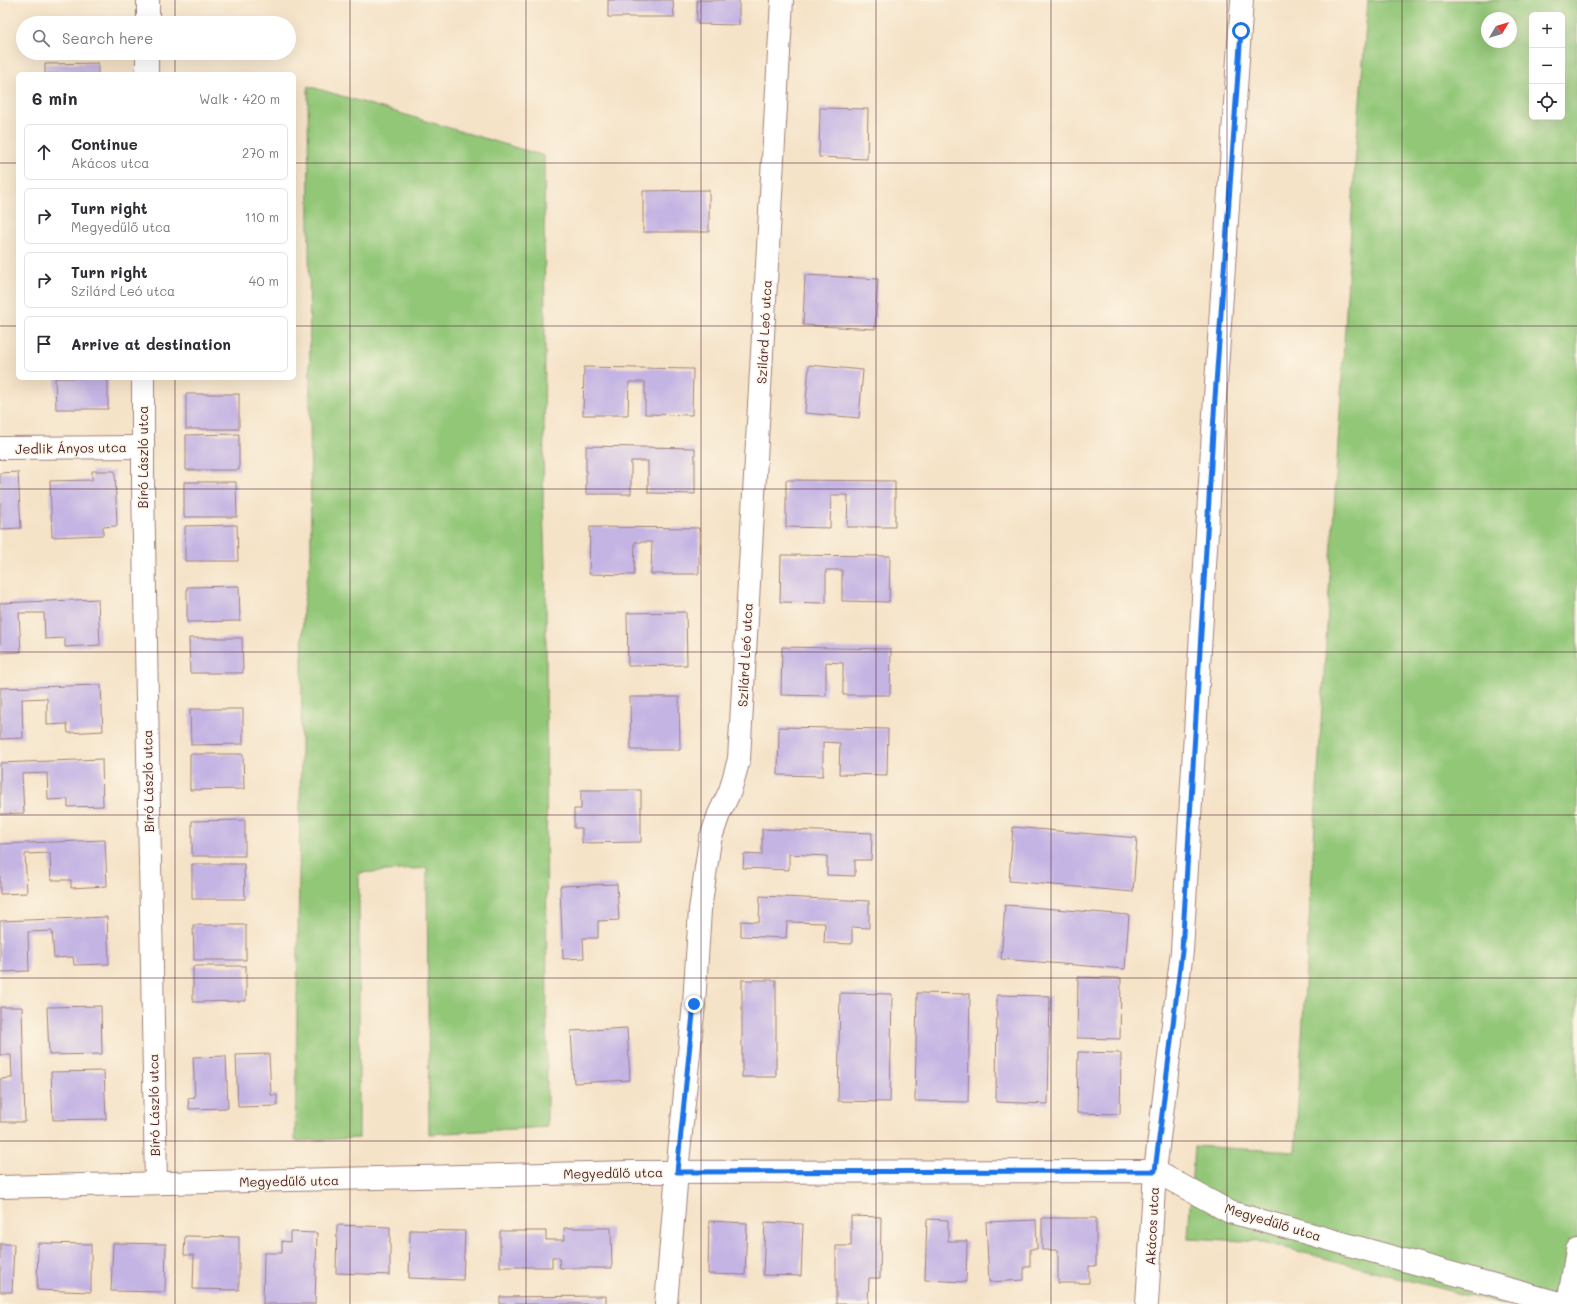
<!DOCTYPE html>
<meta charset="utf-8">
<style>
body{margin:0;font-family:Mali,sans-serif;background:#f2f2f3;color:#2b2b33}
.controls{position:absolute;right:12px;top:12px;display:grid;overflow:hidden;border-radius:6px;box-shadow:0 4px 16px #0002}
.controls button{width:36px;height:36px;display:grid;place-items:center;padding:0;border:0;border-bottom:1px solid #e1e1e2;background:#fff;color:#2b2b33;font:20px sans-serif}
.compass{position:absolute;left:1481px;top:12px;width:36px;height:36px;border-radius:50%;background:#fff;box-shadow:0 4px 16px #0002;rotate:52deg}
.stop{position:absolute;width:12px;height:12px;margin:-9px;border:3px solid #1a73e8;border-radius:50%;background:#fff}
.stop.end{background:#1a73e8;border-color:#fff;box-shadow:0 1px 4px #0008}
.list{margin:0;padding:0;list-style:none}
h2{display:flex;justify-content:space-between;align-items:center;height:52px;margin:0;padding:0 16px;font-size:17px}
h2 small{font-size:13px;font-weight:400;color:#7c7c81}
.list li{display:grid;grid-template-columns:26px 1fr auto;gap:12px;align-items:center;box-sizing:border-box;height:56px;margin:0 8px 8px;padding:0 8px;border:1px solid #e1e1e2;border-radius:6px}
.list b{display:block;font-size:15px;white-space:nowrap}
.list p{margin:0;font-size:13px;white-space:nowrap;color:#7c7c81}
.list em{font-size:13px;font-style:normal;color:#7c7c81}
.icon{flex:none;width:22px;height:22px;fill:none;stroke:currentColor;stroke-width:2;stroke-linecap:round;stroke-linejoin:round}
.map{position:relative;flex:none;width:1577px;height:1304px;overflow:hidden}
.search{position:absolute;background:#fff;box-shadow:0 4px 16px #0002;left:16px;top:16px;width:280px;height:44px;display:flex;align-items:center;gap:10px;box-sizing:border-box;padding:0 14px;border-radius:22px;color:#7c7c81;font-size:15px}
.panel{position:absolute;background:#fff;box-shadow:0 4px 16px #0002;left:16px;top:72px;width:280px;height:308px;border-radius:6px}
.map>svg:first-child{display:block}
.green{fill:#93c778;stroke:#6e7352;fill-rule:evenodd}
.building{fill:#c4b4e4}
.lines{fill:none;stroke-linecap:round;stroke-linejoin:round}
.street-casing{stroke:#a0817a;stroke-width:24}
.street{stroke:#fff;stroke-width:22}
.route{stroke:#1a73e8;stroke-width:5}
.grid{fill:none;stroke:#4a1f2b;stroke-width:1;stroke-opacity:0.55}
.labels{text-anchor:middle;stroke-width:3;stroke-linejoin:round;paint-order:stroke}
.street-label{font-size:13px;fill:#4a1f2b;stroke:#fcf5e5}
</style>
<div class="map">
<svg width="1577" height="1304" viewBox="0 0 1577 1304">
<rect width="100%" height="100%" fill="#fcf5e5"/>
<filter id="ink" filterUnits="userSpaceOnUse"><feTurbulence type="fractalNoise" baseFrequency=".025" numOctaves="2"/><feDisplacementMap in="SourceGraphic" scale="8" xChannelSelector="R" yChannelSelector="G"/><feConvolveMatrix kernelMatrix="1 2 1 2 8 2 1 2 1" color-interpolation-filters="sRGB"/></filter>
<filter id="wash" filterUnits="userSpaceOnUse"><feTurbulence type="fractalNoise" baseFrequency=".012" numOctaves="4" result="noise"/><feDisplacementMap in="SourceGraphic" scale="16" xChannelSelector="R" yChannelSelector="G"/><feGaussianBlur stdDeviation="0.9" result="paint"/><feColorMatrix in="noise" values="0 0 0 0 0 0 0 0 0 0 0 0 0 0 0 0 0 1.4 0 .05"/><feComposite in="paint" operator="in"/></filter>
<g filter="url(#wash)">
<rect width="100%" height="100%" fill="#f5e3c8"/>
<g class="green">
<path d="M1368 0H1577V1304H1499L1263 1242 1188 1238 1194 1146 1295 1152 1355 164ZM1532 15H1562V117H1532ZM1487 18H1511V42H1487Z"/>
<polygon points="308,86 544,156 545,354 543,503 546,596 547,1127 429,1134 427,868 359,873 359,1138 295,1141 303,609 311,553"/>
</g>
<g id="blocks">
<g class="building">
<polygon points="608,0 673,0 674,17 608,17"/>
<polygon points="697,0 739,0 739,25 697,24"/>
<polygon points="98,63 98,74 45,74 45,64"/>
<polygon points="820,108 868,109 867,159 819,157"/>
<polygon points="709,190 709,232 643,232 643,191"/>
<polygon points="805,275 878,279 875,329 803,325"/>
<polygon points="809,365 863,370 859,418 805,413"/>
<polygon points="584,367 693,369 692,415 645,414 645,382 629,382 628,415 583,415"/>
<polygon points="55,378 108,378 108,409 56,409"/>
<rect x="186" y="394" width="53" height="35"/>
<polygon points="239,434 239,470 186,470 186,435"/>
<polygon points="586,446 695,448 695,494 648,493 648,461 631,461 631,494 586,494"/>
<polygon points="92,471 115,471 117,526 103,527 103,535 52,537 50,481 92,480"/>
<polygon points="18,472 21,528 0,529 0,473"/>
<polygon points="786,480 895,481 895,527 847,527 848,495 831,495 830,528 786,527"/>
<polygon points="184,482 236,482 237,517 184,517"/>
<polygon points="237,525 238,561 185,561 185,526"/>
<polygon points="590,527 699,528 699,574 651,574 652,542 635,542 634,575 589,574"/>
<polygon points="781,555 890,556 889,602 842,601 842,570 826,570 826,603 780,602"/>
<polygon points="239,586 240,621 187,622 187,587"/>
<polygon points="98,599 100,645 65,647 65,638 45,639 44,613 19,613 21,652 0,653 0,603"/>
<polygon points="686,612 687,665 628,666 627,613"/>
<polygon points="189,638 242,638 243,673 190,673"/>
<polygon points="782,647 891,649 890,695 843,695 843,663 826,662 826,696 781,695"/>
<polygon points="101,685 103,731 68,733 67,724 47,725 47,698 22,699 23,738 0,739 0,688"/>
<polygon points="630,697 679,697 680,750 631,750"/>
<polygon points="190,709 243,709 243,744 191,745"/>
<polygon points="779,727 888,729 887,775 839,774 840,743 823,742 823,776 778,775"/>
<polygon points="190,754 243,754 244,789 190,790"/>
<polygon points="102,759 103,806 68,807 68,799 48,800 47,773 22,774 24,813 0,814 0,763"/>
<polygon points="581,790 641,790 641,842 582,843 582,828 574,828 574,809 581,809"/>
<polygon points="245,820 245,856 192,856 192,821"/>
<polygon points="1013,827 1137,838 1133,892 1009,881"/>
<polygon points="762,829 872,833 871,860 855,860 855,876 827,875 827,856 789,854 789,870 743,868 744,854 762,855"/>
<polygon points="105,840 107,886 71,888 71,880 51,880 50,853 25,854 27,893 0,894 0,844"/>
<polygon points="192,864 244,864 245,899 192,899"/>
<polygon points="617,884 619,920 598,921 598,938 583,938 584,958 563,959 560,886"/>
<polygon points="760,896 869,901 869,928 852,927 852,944 824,943 825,923 787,922 786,938 741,936 741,921 759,922"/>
<polygon points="1005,905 1129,915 1125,969 1001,959"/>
<polygon points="107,917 109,964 74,965 73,957 54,958 52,931 28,932 29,971 0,972 0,921"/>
<polygon points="193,925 246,925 246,960 194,960"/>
<polygon points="193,966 246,966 246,1001 193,1002"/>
<polygon points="1078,977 1121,978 1120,1039 1077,1038"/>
<rect x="742" y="980" width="34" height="97"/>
<polygon points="840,993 892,994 890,1102 838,1101"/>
<polygon points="917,993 970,994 968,1102 915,1101"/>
<polygon points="997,995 1050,996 1048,1104 996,1102"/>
<polygon points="101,1006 102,1054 49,1055 47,1007"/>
<polygon points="0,1007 22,1007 25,1122 0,1122 0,1079 12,1078 11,1055 0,1055"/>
<polygon points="627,1028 630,1080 574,1083 571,1031"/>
<polygon points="1078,1052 1121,1053 1120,1114 1077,1113"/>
<polygon points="269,1054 271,1095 277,1095 277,1106 238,1107 236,1055"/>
<polygon points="226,1056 228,1108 189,1109 188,1098 195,1097 193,1057"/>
<polygon points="104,1071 106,1119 53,1120 51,1072"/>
<polygon points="851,1216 881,1217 880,1278 869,1278 868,1304 836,1304 836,1246 851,1246"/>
<polygon points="1042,1218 1096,1218 1096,1266 1089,1266 1089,1283 1058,1283 1058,1250 1042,1250"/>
<polygon points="927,1219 948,1220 948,1241 967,1241 966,1282 925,1280"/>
<polygon points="1036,1220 1037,1249 1030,1249 1030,1267 1024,1267 1024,1280 989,1282 986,1222"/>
<polygon points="709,1221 747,1223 745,1275 708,1274"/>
<polygon points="765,1222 803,1224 801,1276 763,1275"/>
<polygon points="337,1225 390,1227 390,1275 336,1273"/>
<polygon points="564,1228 611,1228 612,1268 560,1268 559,1257 552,1257 552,1267 500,1267 500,1231 546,1231 546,1240 565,1240"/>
<polygon points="410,1230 465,1231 463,1280 409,1278"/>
<polygon points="290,1232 317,1233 315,1304 263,1304 264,1253 282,1253 282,1241 290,1242"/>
<polygon points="185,1236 239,1237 239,1290 193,1289 194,1255 184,1255"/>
<polygon points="38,1243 91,1244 91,1292 37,1290"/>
<polygon points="113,1243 166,1244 165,1292 111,1291"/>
<polygon points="0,1244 14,1244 12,1292 0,1292"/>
<polygon points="606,1296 606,1304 500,1304 500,1297"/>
</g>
</g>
</g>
<g filter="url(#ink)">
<use href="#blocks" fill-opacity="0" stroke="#a0817a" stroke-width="1"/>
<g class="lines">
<g class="street-casing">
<g id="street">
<polyline points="148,23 148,0"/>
<polyline points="147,74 147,53"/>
<polyline points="143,378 143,485 156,1183"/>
<polyline points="0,448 143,447"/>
<polyline points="0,1187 633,1172 1155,1171 1230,1212 1563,1304"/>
<polyline points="666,1304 677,1172 694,1004 700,910 710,840 719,814 730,791 739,759 782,0"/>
<polyline points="1147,1304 1155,1171 1182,951 1215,398 1242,0"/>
<polyline points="1568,1304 1577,1250"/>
</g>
</g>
<use href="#street" class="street"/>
</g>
</g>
<g class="lines" filter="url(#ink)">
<polyline class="route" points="694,1004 677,1172 1155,1171 1182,951 1215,398 1241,31"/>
</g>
<path class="grid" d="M175 0V23M350 0V1304M526 0V1304M701 0V1304M876 0V1304M1051 0V1304M1227 0V1304M1402 0V1304M175 53V74M0 163H18M294 163H1577M0 326H18M294 326H1577M175 378V1304M0 489H1577M0 652H1577M0 815H1577M0 978H1577M0 1141H1577"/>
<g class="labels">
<g class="street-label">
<text transform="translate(764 332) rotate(-87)" y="5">Szilárd Leó utca</text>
<text transform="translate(71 448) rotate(-1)" y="5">Jedlik Ányos utca</text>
<text transform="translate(143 457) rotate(-90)" y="5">Bíró László utca</text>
<text transform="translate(745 655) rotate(-87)" y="5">Szilárd Leó utca</text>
<text transform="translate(148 781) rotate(-91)" y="5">Bíró László utca</text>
<text transform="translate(154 1105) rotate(-91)" y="5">Bíró László utca</text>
<text transform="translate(613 1173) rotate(-1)" y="5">Megyedűlő utca</text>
<text transform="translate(289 1181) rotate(-1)" y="5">Megyedűlő utca</text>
<text transform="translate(1273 1222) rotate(17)" y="5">Megyedűlő utca</text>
<text transform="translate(1152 1226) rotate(-87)" y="5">Akácos utca</text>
</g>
</g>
</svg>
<div class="controls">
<button>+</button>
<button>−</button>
<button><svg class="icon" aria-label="locate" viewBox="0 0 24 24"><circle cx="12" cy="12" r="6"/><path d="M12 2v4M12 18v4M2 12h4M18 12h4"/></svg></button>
</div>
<svg class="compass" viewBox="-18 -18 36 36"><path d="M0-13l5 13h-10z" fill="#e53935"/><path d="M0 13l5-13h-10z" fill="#7c7c81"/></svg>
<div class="stop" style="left:1241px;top:31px"></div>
<div class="stop end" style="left:694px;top:1004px"></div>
<div class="search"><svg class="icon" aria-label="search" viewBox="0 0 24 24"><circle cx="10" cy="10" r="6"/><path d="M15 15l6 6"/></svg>Search here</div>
<section class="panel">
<h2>6 min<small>Walk · 420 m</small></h2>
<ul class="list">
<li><svg class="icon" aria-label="ahead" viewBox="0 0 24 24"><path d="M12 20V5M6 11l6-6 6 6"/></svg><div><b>Continue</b><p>Akácos utca</p></div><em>270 m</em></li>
<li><svg class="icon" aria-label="right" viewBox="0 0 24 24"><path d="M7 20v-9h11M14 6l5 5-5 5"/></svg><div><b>Turn right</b><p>Megyedűlő utca</p></div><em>110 m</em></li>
<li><svg class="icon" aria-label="right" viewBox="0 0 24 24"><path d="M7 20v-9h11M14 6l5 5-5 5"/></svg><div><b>Turn right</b><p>Szilárd Leó utca</p></div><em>40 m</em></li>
<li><svg class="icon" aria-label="arrive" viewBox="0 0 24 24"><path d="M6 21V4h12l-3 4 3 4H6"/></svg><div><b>Arrive at destination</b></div></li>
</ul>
</section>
</div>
